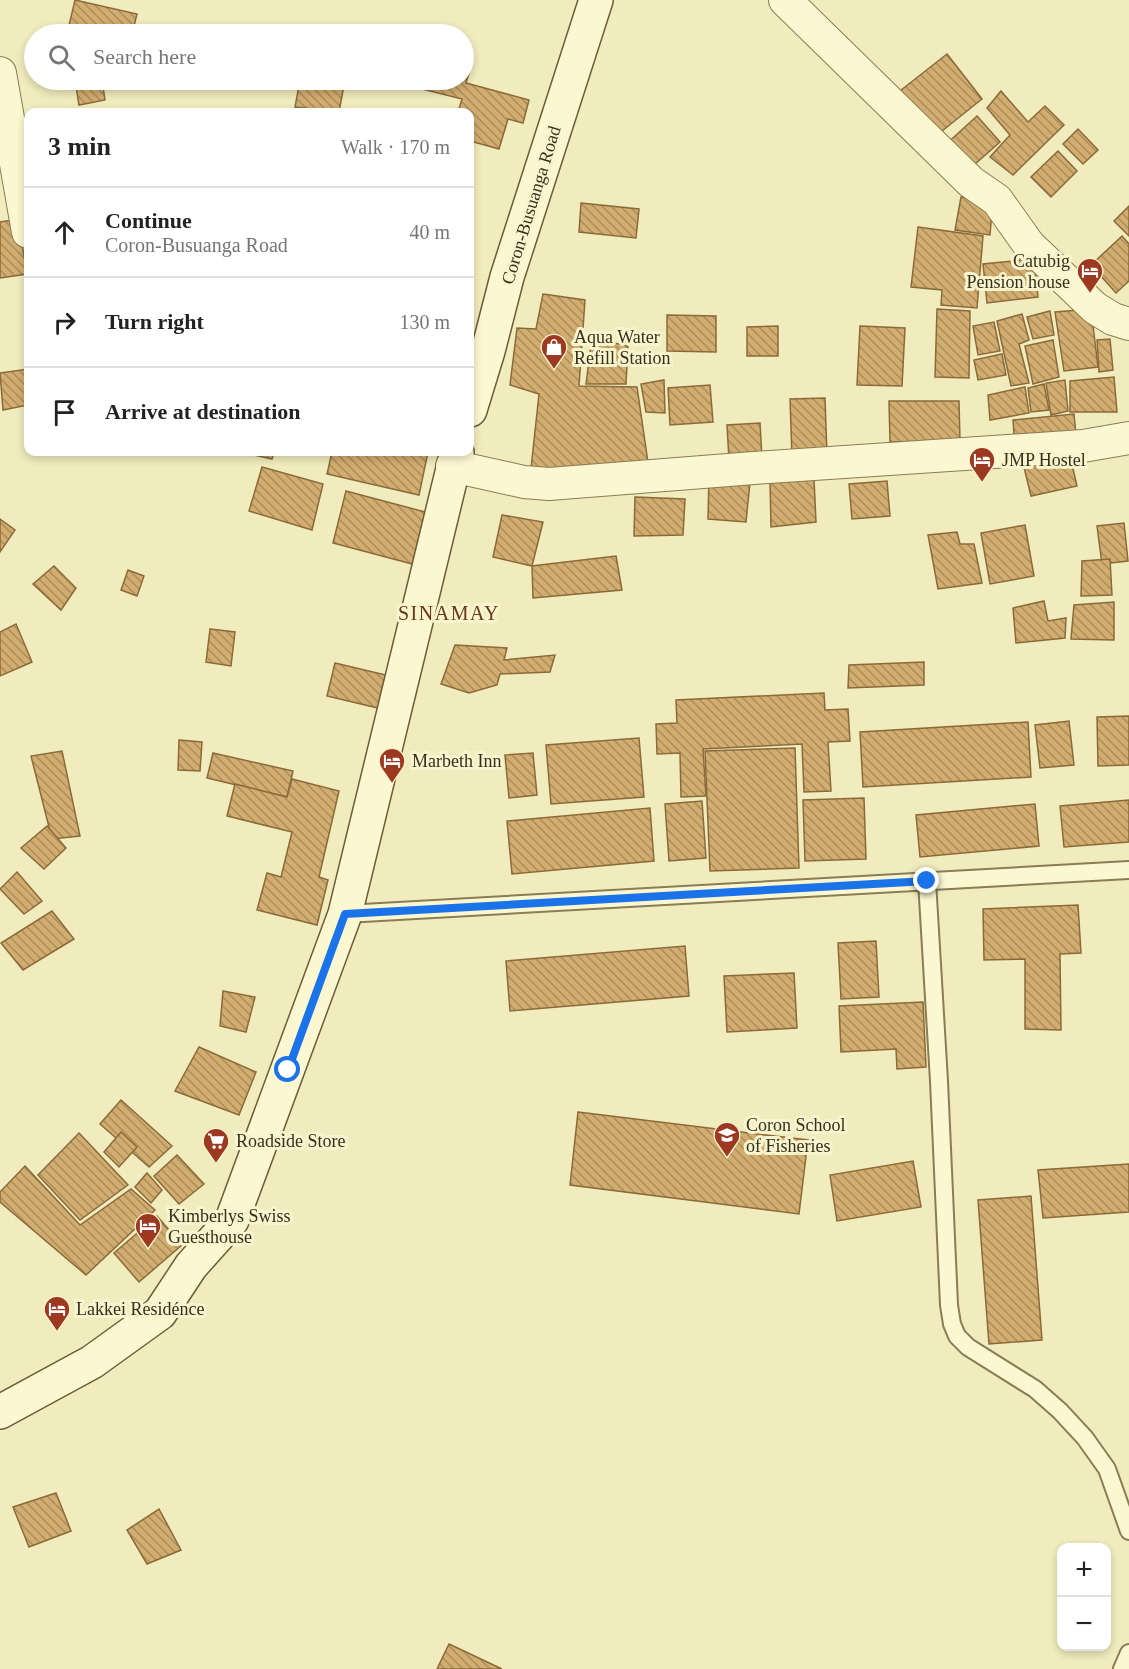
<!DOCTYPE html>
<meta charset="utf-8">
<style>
body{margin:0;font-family:"Times New Roman",serif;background:#f2f2f2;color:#222}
.controls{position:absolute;right:18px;bottom:18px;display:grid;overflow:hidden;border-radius:12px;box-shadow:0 3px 9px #0003}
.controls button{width:54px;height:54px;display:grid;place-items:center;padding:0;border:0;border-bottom:2px solid #e0e0e0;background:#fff;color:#222;font:30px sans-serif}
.stop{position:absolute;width:18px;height:18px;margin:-14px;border:4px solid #1a73e8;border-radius:50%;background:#fff}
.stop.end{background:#1a73e8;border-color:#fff;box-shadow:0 2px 6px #0008}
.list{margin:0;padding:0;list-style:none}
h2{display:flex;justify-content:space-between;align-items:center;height:78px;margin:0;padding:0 24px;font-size:26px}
h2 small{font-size:20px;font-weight:400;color:#767676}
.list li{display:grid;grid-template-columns:39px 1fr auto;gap:18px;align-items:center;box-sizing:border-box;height:90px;padding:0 24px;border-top:2px solid #e0e0e0}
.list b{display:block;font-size:22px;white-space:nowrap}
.list p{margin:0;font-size:20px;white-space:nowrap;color:#767676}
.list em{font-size:20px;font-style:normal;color:#767676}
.icon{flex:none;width:33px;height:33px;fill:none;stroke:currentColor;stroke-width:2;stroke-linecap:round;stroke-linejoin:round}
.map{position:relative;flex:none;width:1129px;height:1669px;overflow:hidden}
.search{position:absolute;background:#fff;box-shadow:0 3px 9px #0003;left:24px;top:24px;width:450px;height:66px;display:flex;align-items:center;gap:15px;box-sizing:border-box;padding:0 21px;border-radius:33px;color:#767676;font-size:22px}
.panel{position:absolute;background:#fff;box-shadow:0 3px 9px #0003;left:24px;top:108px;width:450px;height:348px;border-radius:12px}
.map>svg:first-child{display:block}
.building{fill:url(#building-back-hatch);stroke:#8b6a39;stroke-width:1.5}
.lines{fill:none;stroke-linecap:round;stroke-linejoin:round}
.lane-casing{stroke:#8a7c55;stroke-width:20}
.street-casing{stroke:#8a7c55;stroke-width:34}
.secondary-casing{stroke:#6c5c38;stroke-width:36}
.lane{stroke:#fbf7d1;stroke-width:16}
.street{stroke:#fbf7d1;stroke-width:32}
.secondary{stroke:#fbf7d1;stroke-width:33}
.route{stroke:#1a73e8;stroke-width:8}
.labels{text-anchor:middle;stroke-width:6;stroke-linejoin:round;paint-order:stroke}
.street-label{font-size:18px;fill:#382f1b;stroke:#f8f4cd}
.poi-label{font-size:18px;fill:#382f1b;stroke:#f8f4cd;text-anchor:start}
.neighbourhood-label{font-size:20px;letter-spacing:1.5px;fill:#683817;stroke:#f8f4cd}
</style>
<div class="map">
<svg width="1129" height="1669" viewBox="0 0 1129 1669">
<defs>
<pattern id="building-back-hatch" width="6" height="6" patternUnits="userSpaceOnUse" patternTransform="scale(1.5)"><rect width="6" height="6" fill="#d2ad70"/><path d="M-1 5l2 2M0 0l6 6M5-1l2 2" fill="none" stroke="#ab8d5b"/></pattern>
</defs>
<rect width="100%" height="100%" fill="#f1ecbd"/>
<g class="building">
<polygon points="75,0 137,14 132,34 67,34"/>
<polygon points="308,27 352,34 307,34"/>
<polygon points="947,54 982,99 932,139 896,94"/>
<polygon points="464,65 471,67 466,83 529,100 523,123 508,119 499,149 470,141 470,112 458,112 462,99 422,89 424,80 464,80"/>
<polygon points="75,80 102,80 105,100 79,105"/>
<polygon points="300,80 345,80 339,112 295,107"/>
<polygon points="1001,91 1028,122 1045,106 1064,125 1013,175 990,157 1010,135 987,108"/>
<polygon points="977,116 1000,142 965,173 943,147"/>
<polygon points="1078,129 1098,150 1083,164 1063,144"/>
<polygon points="1058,151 1077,171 1051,197 1031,177"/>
<polygon points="961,197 993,199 990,235 955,230"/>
<polygon points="581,203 639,209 636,238 579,232"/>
<polygon points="1129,206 1129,236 1114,221"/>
<polygon points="18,219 27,274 0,278 0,222"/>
<polygon points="918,227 983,236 977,308 941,305 942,290 911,287"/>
<polygon points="1122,236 1129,244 1129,281 1116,293 1091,265"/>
<polygon points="1034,259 1038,297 987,303 983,264"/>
<polygon points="543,294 585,300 579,386 637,387 650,476 530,478 539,394 510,385 517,328 536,329"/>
<polygon points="937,309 970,311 969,378 935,377"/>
<polygon points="1091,309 1098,367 1064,371 1055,312"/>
<polygon points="1050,311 1054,335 1033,339 1027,317"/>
<polygon points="1022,314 1029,340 1019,344 1029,383 1011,386 997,321"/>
<polygon points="667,315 716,316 716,352 667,351"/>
<polygon points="994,322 1000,351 978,355 973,326"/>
<polygon points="778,326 778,356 747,356 747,327"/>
<polygon points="860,326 905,328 902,386 857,385"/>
<polygon points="592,338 628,346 626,384 586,384"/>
<polygon points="1110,339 1113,370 1099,372 1097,340"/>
<polygon points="1053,340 1059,377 1033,384 1025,346"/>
<polygon points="1002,354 1006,375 978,380 974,360"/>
<polygon points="28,369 28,405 3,410 0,373"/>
<polygon points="1114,377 1117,412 1070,412 1070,381"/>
<polygon points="664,380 665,413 646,412 641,384"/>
<polygon points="1065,380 1068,411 1051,415 1046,383"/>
<polygon points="1044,384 1049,410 1031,412 1028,388"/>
<polygon points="710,385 713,422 670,425 668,388"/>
<polygon points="1025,387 1029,413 990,420 988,395"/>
<polygon points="825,398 827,456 792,457 790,399"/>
<polygon points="889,401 959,401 960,441 890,442"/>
<polygon points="1074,414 1077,445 1015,448 1013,420"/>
<polygon points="760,423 762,459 729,460 727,425"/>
<polygon points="241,452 274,452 272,459"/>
<polygon points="332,452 428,452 419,495 327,474"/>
<polygon points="1070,456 1077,486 1031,496 1023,463"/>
<polygon points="262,467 323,484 312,530 249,511"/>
<polygon points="751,473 746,522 708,519 709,475"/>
<polygon points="814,479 816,522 771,527 770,481"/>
<polygon points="887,481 890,516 852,519 849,484"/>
<polygon points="346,491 429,513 416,565 333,543"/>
<polygon points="635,497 685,499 683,535 634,536"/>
<polygon points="502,515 543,522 532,566 493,557"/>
<polygon points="0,519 15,530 0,552"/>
<polygon points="1124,523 1128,561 1102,564 1097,526"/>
<polygon points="1025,525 1034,576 990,584 981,533"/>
<polygon points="957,532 960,544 974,544 982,583 938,589 928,535"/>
<polygon points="616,556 622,590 533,598 532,566"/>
<polygon points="1110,559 1112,595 1081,596 1082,561"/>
<polygon points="54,566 76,588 61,610 33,584"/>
<polygon points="128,570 144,576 137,596 121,590"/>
<polygon points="1044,601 1048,621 1066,618 1065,638 1016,643 1013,608"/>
<polygon points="1114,602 1114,640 1071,639 1074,605"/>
<polygon points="16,624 32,662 0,676 0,632"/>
<polygon points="210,629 235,632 231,666 206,662"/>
<polygon points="455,645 507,648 504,660 555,655 550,672 500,674 497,685 469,693 441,684"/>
<polygon points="924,662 924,685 848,688 849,665"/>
<polygon points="335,663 390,676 382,709 327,696"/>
<polygon points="824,693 825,710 848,709 850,741 828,742 831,791 804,792 802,744 703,749 706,796 681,797 680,753 657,754 656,724 677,723 676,700"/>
<polygon points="1129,716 1129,765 1098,766 1097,717"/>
<polygon points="1069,721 1074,765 1040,768 1035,725"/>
<polygon points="1028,722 1031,777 863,787 860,732"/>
<polygon points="639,738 644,797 551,804 546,745"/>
<polygon points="179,740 202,742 200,771 178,770"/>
<polygon points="795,748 799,868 710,871 705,751"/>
<polygon points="62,751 80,836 52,839 31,756"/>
<polygon points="213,753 293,771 287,797 207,778"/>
<polygon points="533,753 537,795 509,798 505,755"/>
<polygon points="292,779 339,791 319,877 328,880 317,925 257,910 267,873 281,877 292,832 227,816 235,784 287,797"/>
<polygon points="864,798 866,859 805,861 803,800"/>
<polygon points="1129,800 1129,842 1064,847 1060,806"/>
<polygon points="702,801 706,858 669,861 665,804"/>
<polygon points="1035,804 1039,846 920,857 916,815"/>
<polygon points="650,808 654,861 512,874 507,821"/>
<polygon points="47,826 66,848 44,869 21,848"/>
<polygon points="17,872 42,901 24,914 0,889"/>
<polygon points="1078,905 1081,953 1060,954 1061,1030 1025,1029 1025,959 984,960 983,909"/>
<polygon points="52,911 74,939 23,970 1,943"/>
<polygon points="876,941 879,997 841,999 838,943"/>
<polygon points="685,946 689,996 510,1011 506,961"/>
<polygon points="794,973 797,1028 727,1032 724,976"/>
<polygon points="223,991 255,997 246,1032 220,1026"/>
<polygon points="923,1002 926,1067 897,1069 896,1049 841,1052 839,1006"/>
<polygon points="199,1047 256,1072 239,1115 175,1091"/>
<polygon points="121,1100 172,1146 149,1167 100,1124"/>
<polygon points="578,1112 808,1140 799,1214 570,1185"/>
<polygon points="121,1132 137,1147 119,1167 104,1152"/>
<polygon points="79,1133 128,1185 80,1220 38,1175"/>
<polygon points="177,1155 204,1184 179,1204 154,1176"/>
<polygon points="913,1161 921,1207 837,1221 830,1175"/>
<polygon points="1129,1164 1129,1212 1043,1218 1038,1170"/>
<polygon points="25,1166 80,1225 131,1189 155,1210 86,1275 0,1202 0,1192"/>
<polygon points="147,1173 162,1190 151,1203 135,1187"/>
<polygon points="1031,1196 1042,1340 989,1344 978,1200"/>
<polygon points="157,1216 182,1245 139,1282 114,1253"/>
<polygon points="56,1493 71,1531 29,1547 13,1507"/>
<polygon points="159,1509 181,1550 147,1564 127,1530"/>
<polygon points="449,1644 502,1669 437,1669"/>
</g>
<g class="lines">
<g class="lane-casing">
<g id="lane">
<polyline points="927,881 939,1081 949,1305 952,1324 957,1336 968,1347 1035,1389 1060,1411 1085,1438 1107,1469 1129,1531"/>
<polyline points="345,914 1129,870"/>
<polyline points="1122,1669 1129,1653"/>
</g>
</g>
<g class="street-casing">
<g id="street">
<polyline points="785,0 971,182 997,200 1029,245 1095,308 1113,319 1129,324"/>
<polyline points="0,73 28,232"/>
<polyline points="452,466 524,482 549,484 754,468 1083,446 1129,438"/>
</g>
</g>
<g class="secondary-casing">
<g id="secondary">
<polyline points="470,410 488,351 507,277 596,0"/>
<polyline points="0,1412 92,1362 160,1313 191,1266 232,1220 345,914 457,452"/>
</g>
</g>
<use href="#lane" class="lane"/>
<use href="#street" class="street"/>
<use href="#secondary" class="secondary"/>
</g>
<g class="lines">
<polyline class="route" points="288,1070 345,914 927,881"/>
</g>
<defs>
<g id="hotel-pin" transform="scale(1.35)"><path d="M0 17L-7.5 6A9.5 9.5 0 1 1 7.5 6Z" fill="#9d3921" stroke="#f8f4cd"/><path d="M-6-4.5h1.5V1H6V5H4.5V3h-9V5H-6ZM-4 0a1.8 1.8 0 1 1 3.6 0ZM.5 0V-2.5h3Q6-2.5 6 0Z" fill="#fff"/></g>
<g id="shop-pin" transform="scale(1.35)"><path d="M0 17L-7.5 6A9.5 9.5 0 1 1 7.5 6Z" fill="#9d3921" stroke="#f8f4cd"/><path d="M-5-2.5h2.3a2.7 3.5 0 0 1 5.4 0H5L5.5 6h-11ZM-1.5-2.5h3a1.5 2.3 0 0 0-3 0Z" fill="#fff"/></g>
<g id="school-pin" transform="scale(1.35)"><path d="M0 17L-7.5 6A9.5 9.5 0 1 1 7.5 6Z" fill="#9d3921" stroke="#f8f4cd"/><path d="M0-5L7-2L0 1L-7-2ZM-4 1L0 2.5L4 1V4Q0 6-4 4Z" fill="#fff"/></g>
<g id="supermarket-pin" transform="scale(1.35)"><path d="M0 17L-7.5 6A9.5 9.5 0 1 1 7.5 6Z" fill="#9d3921" stroke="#f8f4cd"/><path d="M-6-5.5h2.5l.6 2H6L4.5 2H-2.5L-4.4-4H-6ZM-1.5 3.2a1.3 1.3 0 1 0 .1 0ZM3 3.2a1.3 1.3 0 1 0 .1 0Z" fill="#fff"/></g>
</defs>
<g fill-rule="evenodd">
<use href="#hotel-pin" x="1090" y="271"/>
<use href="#shop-pin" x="554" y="347"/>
<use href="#hotel-pin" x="982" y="460"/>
<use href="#hotel-pin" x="392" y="761"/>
<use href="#school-pin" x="727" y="1135"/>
<use href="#supermarket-pin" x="216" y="1141"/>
<use href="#hotel-pin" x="148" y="1226"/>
<use href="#hotel-pin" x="57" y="1309"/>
</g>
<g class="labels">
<g class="street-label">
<text transform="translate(531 205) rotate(-73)" y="6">Coron-Busuanga Road</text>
</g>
<g class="poi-label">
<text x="1070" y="267" text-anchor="end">Catubig<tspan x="1070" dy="21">Pension house</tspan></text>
<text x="574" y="343">Aqua Water<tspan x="574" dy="21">Refill Station</tspan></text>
<text x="1002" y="466">JMP Hostel</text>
<text x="412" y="767">Marbeth Inn</text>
<text x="746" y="1131">Coron School<tspan x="746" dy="21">of Fisheries</tspan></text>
<text x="236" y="1147">Roadside Store</text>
<text x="168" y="1222">Kimberlys Swiss<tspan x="168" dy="21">Guesthouse</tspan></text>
<text x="76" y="1315">Lakkei Residénce</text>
</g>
<g class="neighbourhood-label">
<text x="449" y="620">SINAMAY</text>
</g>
</g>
</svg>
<div class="controls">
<button>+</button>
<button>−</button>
</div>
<div class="stop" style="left:288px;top:1070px"></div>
<div class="stop end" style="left:927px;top:881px"></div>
<div class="search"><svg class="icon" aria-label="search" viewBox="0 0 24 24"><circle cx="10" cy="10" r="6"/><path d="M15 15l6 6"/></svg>Search here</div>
<section class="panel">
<h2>3 min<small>Walk · 170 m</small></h2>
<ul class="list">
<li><svg class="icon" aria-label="ahead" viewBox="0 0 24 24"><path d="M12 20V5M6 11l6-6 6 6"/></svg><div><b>Continue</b><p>Coron-Busuanga Road</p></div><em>40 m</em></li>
<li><svg class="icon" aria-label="right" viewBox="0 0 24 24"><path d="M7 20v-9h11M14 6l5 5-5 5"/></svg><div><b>Turn right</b></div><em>130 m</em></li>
<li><svg class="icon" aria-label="arrive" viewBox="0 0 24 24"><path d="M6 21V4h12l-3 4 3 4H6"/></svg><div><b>Arrive at destination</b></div></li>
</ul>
</section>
</div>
